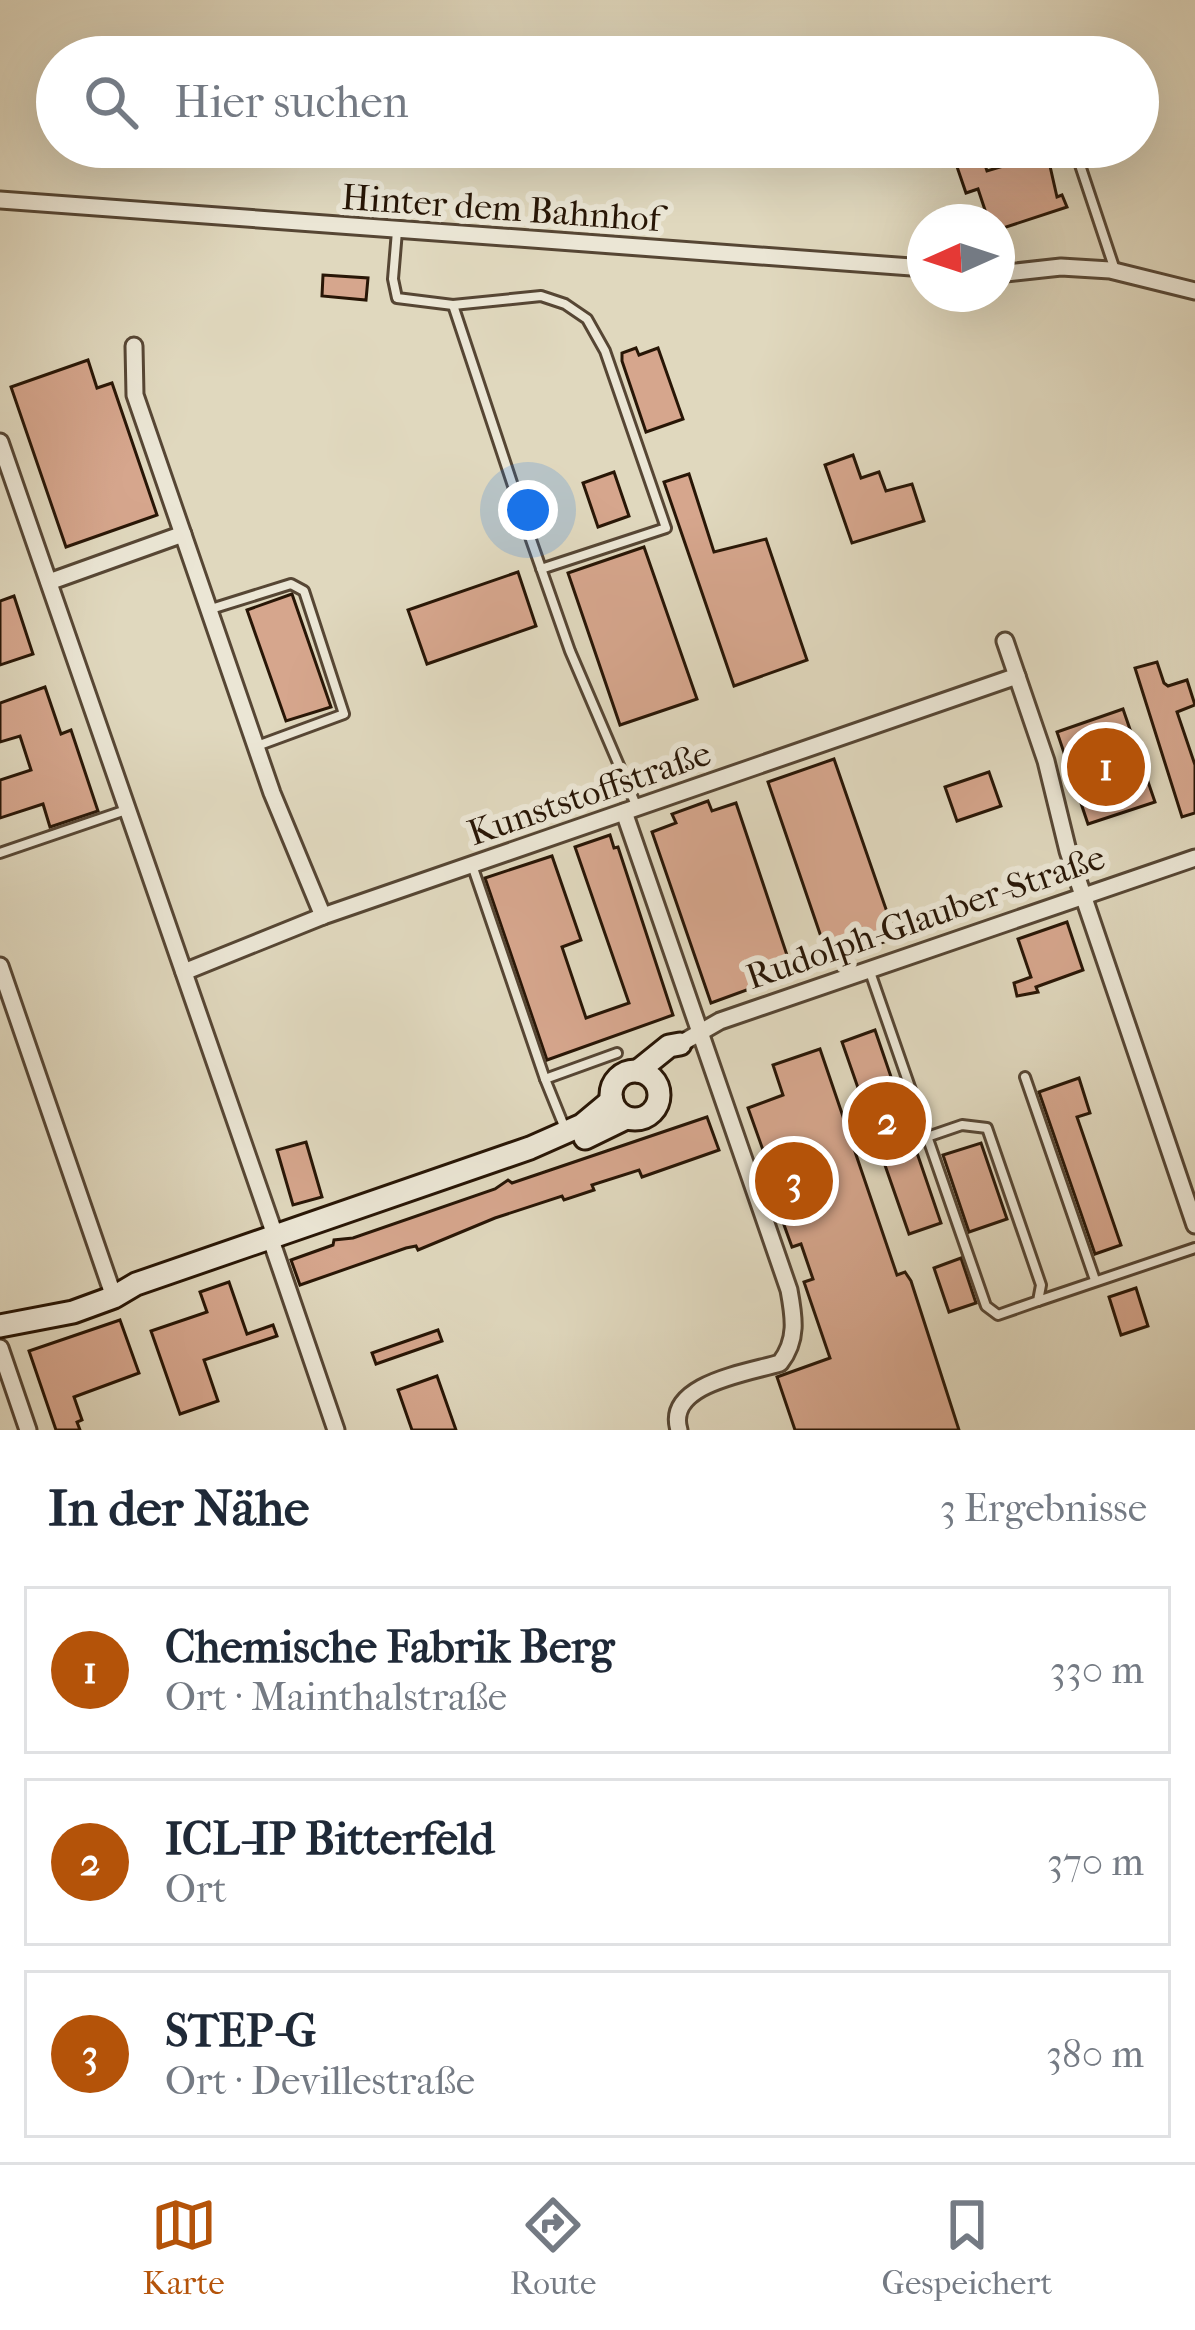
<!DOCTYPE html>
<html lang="de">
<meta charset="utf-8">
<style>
body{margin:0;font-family:"IM FELL French Canon",serif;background:#f2f2f3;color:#1f2937}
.compass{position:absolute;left:907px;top:204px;width:108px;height:108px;border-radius:50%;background:#fff;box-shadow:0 12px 48px #0002;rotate:267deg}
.you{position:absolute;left:528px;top:510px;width:42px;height:42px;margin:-30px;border:9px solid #fff;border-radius:50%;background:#1a73e8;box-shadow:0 0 0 18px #1a73e833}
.badge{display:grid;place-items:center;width:78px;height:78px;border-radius:50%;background:#b45309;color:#fff;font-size:39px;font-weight:700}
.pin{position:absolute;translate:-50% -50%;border:6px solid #fff;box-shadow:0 3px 12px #0006}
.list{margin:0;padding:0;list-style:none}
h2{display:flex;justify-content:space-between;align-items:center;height:156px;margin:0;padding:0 48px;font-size:51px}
h2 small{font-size:39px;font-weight:400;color:#747a83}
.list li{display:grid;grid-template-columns:78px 1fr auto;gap:36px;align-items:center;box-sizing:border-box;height:168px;margin:0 24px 24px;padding:0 24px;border:3px solid #e0e1e3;border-radius:0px}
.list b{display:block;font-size:45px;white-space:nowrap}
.list p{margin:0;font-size:39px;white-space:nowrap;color:#747a83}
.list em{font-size:39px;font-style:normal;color:#747a83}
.icon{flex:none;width:66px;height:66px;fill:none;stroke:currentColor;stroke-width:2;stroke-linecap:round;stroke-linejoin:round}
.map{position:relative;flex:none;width:1195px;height:1430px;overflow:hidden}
.search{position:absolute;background:#fff;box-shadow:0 12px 48px #0002;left:36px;right:36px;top:36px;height:132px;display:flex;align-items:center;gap:30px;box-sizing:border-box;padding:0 42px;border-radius:66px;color:#747a83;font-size:45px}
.sheet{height:732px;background:#fff}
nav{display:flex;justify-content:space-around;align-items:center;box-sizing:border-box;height:168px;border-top:3px solid #e0e1e3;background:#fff;font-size:33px;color:#747a83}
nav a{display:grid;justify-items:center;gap:6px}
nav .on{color:#b45309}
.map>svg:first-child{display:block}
.building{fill:#d6a68d;stroke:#281606;stroke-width:3}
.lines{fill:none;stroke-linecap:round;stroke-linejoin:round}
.lane-casing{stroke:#564634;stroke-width:14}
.street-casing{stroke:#564634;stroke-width:21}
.secondary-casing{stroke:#281606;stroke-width:27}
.lane{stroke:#ebe6d5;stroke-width:8}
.street{stroke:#ebe6d5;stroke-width:15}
.secondary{stroke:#ebe6d5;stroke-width:21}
.labels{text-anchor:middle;stroke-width:12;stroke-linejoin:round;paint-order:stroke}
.street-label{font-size:36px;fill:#281606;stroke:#ebe6d5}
</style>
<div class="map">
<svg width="1195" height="1430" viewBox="0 0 1195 1430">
<rect width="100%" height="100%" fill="#e0d8be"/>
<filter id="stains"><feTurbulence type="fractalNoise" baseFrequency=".00167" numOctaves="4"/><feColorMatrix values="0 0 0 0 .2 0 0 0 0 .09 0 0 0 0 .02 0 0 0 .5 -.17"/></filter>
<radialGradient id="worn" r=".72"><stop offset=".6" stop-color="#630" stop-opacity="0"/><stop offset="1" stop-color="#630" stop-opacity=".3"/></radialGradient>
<g class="building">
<polygon points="964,147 979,147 987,171 1047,153 1057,197 1062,195 1067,207 997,230 997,222 989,222 978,189 966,193 954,158 966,154"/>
<polygon points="323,275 368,278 366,300 322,296"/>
<polygon points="636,348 639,355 658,348 683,419 646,432 622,361 622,353"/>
<polygon points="88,360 97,388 112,383 157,515 66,547 11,387"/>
<polygon points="853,455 861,478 879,472 886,491 912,484 924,521 852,543 825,465"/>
<polygon points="614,472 629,516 598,527 583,483"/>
<polygon points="689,474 714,552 766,539 807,660 734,686 664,482"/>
<polygon points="644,547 697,699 620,725 568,573"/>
<polygon points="518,572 536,626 427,664 408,610"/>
<polygon points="292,594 331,707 286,721 247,610"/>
<polygon points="14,596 33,654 0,665 0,601"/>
<polygon points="1157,662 1164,683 1168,686 1187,680 1195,705 1177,712 1195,765 1195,813 1182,817 1135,668"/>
<polygon points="45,687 61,734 71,730 98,811 50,827 43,804 0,818 0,780 31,770 20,736 0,742 0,703"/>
<polygon points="1123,709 1155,802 1088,824 1057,732"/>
<polygon points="834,759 896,938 829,960 768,782"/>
<polygon points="989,772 1001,806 957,821 945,787"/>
<polygon points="708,801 712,811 736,803 793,973 711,1003 652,832 676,823 672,814"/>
<polygon points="610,835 614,848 618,847 673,1015 547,1060 485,878 552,856 581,940 562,947 586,1018 629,1003 575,847"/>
<polygon points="1067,922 1083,970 1036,987 1038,992 1017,996 1014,983 1031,977 1018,939"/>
<polygon points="875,1030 941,1223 909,1234 842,1042"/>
<polygon points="820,1049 897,1275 905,1272 911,1281 959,1430 795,1430 777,1377 830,1358 804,1282 813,1279 801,1244 792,1247 779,1211 784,1209 748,1108 783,1095 773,1065"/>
<polygon points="1079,1078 1090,1113 1077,1117 1121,1245 1095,1254 1039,1092"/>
<polygon points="707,1117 719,1150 642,1177 639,1170 592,1185 594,1190 564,1200 562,1196 495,1218 418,1250 416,1246 406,1248 300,1285 291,1260 333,1245 334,1240 353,1238 495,1189 508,1180 512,1183"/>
<polygon points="306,1142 322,1197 293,1205 277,1150"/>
<polygon points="981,1143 1007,1219 969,1232 943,1155"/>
<polygon points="961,1258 976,1303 949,1312 934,1268"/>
<polygon points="229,1282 247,1334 273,1325 277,1336 204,1360 218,1401 180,1414 151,1331 207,1312 200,1292"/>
<polygon points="1136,1288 1148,1326 1121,1335 1109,1297"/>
<polygon points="120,1320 139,1373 74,1397 82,1420 77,1422 80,1430 56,1430 29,1351"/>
<polygon points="438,1330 442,1341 376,1364 372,1353"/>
<polygon points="437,1376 456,1430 412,1430 398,1390"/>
</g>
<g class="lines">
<g class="lane-casing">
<g id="lane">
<polyline points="1044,54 1044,57"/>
<polyline points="1074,147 1115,270"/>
<polyline points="397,231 393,279 397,298 453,305"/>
<polyline points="541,569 666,528 605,351 587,319 565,304 541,296 453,305 529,534 570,651 636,805"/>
<polyline points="211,609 291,584 304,591 344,714 257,746"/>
<polyline points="0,853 126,810"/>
<polyline points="472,865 545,1079"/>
<polyline points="870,972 986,1306 998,1315 1038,1301 1041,1285 987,1128 962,1125 927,1137"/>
<polyline points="1025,1077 1095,1280"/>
<polyline points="566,1131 545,1079 617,1053"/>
<polyline points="1038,1301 1195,1248"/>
</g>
</g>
<g class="street-casing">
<g id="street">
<polyline points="0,200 925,268"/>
<polyline points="997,274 1061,267 1110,270 1195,291"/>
<polyline points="134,346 135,395 272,793 323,916"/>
<polyline points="0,442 275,1235"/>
<polyline points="49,582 183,534"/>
<polyline points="1005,641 1046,761 1068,851 1195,1225"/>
<path d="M624 812 789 1290C794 1317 798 1340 780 1363 747 1373 665 1384 679 1430"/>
<polyline points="0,966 114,1297"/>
<polyline points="184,972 323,916 1017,676"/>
<polyline points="680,1044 720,1021 1195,858"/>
<polyline points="270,1237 336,1430"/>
<polyline points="0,1348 28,1430"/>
</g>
</g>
<g class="secondary-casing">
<g id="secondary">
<polyline points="638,1071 669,1046 680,1044"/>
<circle cx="635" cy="1095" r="24"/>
<polyline points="585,1138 626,1118"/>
<polyline points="0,1326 73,1312 114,1297 136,1284 530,1148 582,1125 612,1100"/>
</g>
</g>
<use href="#lane" class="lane"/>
<use href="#street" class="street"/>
<use href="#secondary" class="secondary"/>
</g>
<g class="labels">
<g class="street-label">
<text transform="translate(501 207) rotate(4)" y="13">Hinter dem Bahnhof</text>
<text transform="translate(589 792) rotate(-19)" y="13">Kunststoffstraße</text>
<text transform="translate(925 916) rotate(-19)" y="13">Rudolph-Glauber-Straße</text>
</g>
</g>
<rect width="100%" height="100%" filter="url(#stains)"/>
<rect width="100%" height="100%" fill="url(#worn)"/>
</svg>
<svg class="compass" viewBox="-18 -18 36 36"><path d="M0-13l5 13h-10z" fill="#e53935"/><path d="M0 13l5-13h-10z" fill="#747a83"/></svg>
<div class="you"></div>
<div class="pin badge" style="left:1106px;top:767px">1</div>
<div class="pin badge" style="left:887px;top:1121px">2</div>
<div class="pin badge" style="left:794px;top:1181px">3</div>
<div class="search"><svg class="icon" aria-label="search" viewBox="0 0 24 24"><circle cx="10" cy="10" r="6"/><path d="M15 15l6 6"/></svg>Hier suchen</div>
</div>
<section class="sheet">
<h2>In der Nähe<small>3 Ergebnisse</small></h2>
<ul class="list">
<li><span class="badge">1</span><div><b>Chemische Fabrik Berg</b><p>Ort · Mainthalstraße</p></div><em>330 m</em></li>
<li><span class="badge">2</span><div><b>ICL-IP Bitterfeld</b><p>Ort</p></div><em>370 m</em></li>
<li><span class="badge">3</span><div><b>STEP-G</b><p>Ort · Devillestraße</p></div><em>380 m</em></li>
</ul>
</section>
<nav>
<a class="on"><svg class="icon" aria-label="map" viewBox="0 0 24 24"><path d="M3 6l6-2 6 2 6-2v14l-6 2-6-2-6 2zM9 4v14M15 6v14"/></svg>Karte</a>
<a><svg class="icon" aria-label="directions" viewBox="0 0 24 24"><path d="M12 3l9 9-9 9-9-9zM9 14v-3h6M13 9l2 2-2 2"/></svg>Route</a>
<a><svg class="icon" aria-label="saved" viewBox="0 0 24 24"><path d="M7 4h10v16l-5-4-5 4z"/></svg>Gespeichert</a>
</nav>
